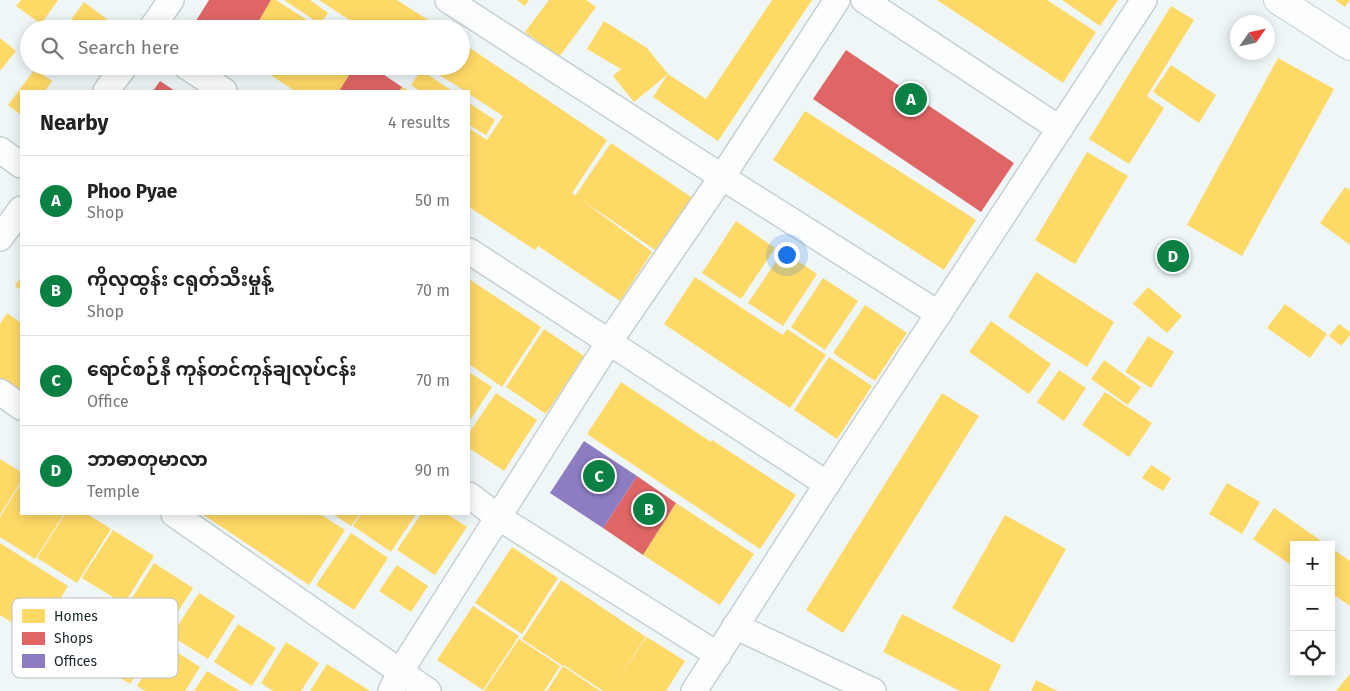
<!DOCTYPE html>
<meta charset="utf-8">
<style>
body{margin:0;font-family:"Fira Sans","Noto Sans Myanmar",sans-serif;background:#f6f6f6;color:#222}
.controls{position:absolute;right:15px;bottom:15px;display:grid;overflow:hidden;border-radius:0px;box-shadow:0 2px 12px #0003}
.controls button{width:45px;height:45px;display:grid;place-items:center;padding:0;border:0;border-bottom:1px solid #e0e0e0;background:#fff;color:#222;font:25px sans-serif}
.compass{position:absolute;left:1230px;top:15px;width:45px;height:45px;border-radius:50%;background:#fff;box-shadow:0 2px 12px #0003;rotate:56deg}
.you{position:absolute;left:786px;top:254px;width:18px;height:18px;margin:-12px;border:4px solid #fff;border-radius:50%;background:#1a73e8;box-shadow:0 0 0 8px #1a73e833}
.badge{display:grid;place-items:center;width:32px;height:32px;border-radius:50%;background:#0b8043;color:#fff;font-size:16px;font-weight:700}
.pin{position:absolute;translate:-50% -50%;border:2px solid #fff;box-shadow:0 1px 5px #0006}
.list{margin:0;padding:0;list-style:none}
h2{display:flex;justify-content:space-between;align-items:center;height:65px;margin:0;padding:0 20px;font-size:21px}
h2 small{font-size:16px;font-weight:400;color:#767676}
.list li{display:grid;grid-template-columns:32px 1fr auto;gap:15px;align-items:center;box-sizing:border-box;height:90px;padding:0 20px;border-top:1px solid #e0e0e0}
.list b{display:block;font-size:19px;white-space:nowrap}
.list p{margin:0;font-size:16px;white-space:nowrap;color:#767676}
.list em{font-size:16px;font-style:normal;color:#767676}
.icon{flex:none;width:28px;height:28px;fill:none;stroke:currentColor;stroke-width:2;stroke-linecap:round;stroke-linejoin:round}
.map{position:relative;flex:none;width:1350px;height:691px;overflow:hidden}
.search{position:absolute;background:#fff;box-shadow:0 2px 12px #0003;left:20px;top:20px;width:450px;height:55px;display:flex;align-items:center;gap:12px;box-sizing:border-box;padding:0 18px;border-radius:28px;color:#767676;font-size:19px}
.panel{position:absolute;background:#fff;box-shadow:0 2px 12px #0003;left:20px;top:90px;width:450px;height:425px;border-radius:0px}
.map>svg:first-child{display:block}
.homes{fill:#ffd966}
.shops{fill:#e06666}
.offices{fill:#8e7cc3}
.lines{fill:none;stroke-linecap:round;stroke-linejoin:round}
.street-casing{stroke:#c6d0d3;stroke-width:28}
.secondary-casing{stroke:#c6d0d3;stroke-width:30}
.street{stroke:#fcfefe;stroke-width:25}
.secondary{stroke:#fcfefe;stroke-width:28}
.key{fill:#fff;stroke:#babebf;stroke-width:1}
.key-label{font-size:14px;fill:#1a272b}
</style>
<div class="map">
<svg width="1350" height="691" viewBox="0 0 1350 691">
<rect width="100%" height="100%" fill="#eef6f8"/>
<g class="homes">
<polygon points="21,0 58,0 41,24 16,6"/>
<polygon points="271,0 276,0 321,29 254,29"/>
<polygon points="284,0 310,0 328,13 320,24"/>
<polygon points="319,0 397,0 442,29 363,29"/>
<polygon points="517,0 529,0 525,6"/>
<polygon points="549,0 586,0 596,7 559,57 525,32"/>
<polygon points="772,0 812,0 718,141 653,97 668,74 706,99"/>
<polygon points="937,0 1047,0 1096,32 1063,83"/>
<polygon points="1062,0 1118,0 1100,26"/>
<polygon points="1335,0 1350,0 1345,7"/>
<polygon points="84,2 108,20 102,29 64,29"/>
<polygon points="1171,6 1194,20 1147,96 1164,108 1129,164 1089,139"/>
<polygon points="604,21 647,48 668,74 634,102 613,76 621,69 587,49"/>
<polygon points="0,38 16,51 0,71"/>
<polygon points="461,42 607,140 572,193 575,196 611,143 694,199 658,252 579,198 652,252 620,301 538,246 535,250 469,207 469,128 487,140 503,116 469,94 469,91 465,91 425,66 461,66"/>
<polygon points="1278,58 1334,89 1242,256 1187,225"/>
<polygon points="1171,65 1216,95 1199,123 1153,92"/>
<polygon points="257,66 355,66 339,91 295,91"/>
<polygon points="35,69 52,81 45,91 21,91 21,115 8,105"/>
<polygon points="421,70 452,91 420,91 411,85"/>
<polygon points="402,87 410,91 399,91"/>
<polygon points="469,103 495,120 486,135 469,125"/>
<polygon points="805,111 976,220 944,270 773,160"/>
<polygon points="1087,152 1128,176 1075,264 1035,240"/>
<polygon points="1345,187 1350,190 1350,245 1320,223"/>
<polygon points="736,221 775,248 741,299 702,273"/>
<polygon points="783,251 817,274 783,326 748,303"/>
<polygon points="1036,272 1114,322 1087,367 1008,317"/>
<polygon points="21,277 21,290 15,286"/>
<polygon points="695,277 783,335 787,329 826,355 790,408 664,324"/>
<polygon points="823,278 858,301 825,350 791,327"/>
<polygon points="469,279 541,327 502,387 469,364"/>
<polygon points="1148,287 1182,316 1167,333 1133,304"/>
<polygon points="1285,304 1327,334 1310,358 1267,328"/>
<polygon points="865,305 907,333 875,381 833,353"/>
<polygon points="7,313 21,323 21,393 0,379 0,324"/>
<polygon points="991,321 1051,364 1029,394 969,352"/>
<polygon points="1339,324 1350,332 1350,335 1341,346 1329,336"/>
<polygon points="544,329 584,356 546,414 506,387"/>
<polygon points="1148,336 1174,352 1151,388 1125,372"/>
<polygon points="829,357 872,386 837,439 794,410"/>
<polygon points="1104,360 1141,387 1128,405 1091,379"/>
<polygon points="1059,370 1086,388 1064,421 1037,402"/>
<polygon points="469,372 492,387 469,422"/>
<polygon points="621,382 711,442 712,440 796,495 760,549 587,434"/>
<polygon points="1105,392 1152,423 1129,457 1082,425"/>
<polygon points="496,393 537,420 504,471 469,448 469,433"/>
<polygon points="942,393 979,416 843,633 806,610"/>
<polygon points="0,459 21,472 21,481 0,515"/>
<polygon points="1151,465 1171,478 1163,491 1142,478"/>
<polygon points="21,483 21,514 64,514 35,559 0,537 0,517"/>
<polygon points="1227,483 1260,502 1242,534 1209,514"/>
<polygon points="676,503 754,554 720,605 643,555"/>
<polygon points="1274,508 1327,545 1294,545 1294,567 1253,539"/>
<polygon points="65,514 87,514 111,529 77,583 37,558"/>
<polygon points="202,514 320,514 345,530 309,585"/>
<polygon points="333,514 360,514 351,526"/>
<polygon points="361,514 416,514 391,552 353,526"/>
<polygon points="421,514 447,514 467,527 435,575 397,550"/>
<polygon points="1005,515 1066,549 1013,643 952,608"/>
<polygon points="113,530 154,556 124,604 82,578"/>
<polygon points="351,533 388,558 354,610 316,585"/>
<polygon points="0,543 68,586 36,638 0,615"/>
<polygon points="512,547 558,578 522,634 475,603"/>
<polygon points="1331,548 1350,561 1350,606 1331,593"/>
<polygon points="154,563 193,588 164,634 125,609"/>
<polygon points="397,565 428,586 411,612 379,591"/>
<polygon points="561,580 646,637 616,682 647,637 685,661 666,691 603,691 564,665 563,666 600,691 547,691 563,666 522,639"/>
<polygon points="199,593 235,616 208,659 171,636"/>
<polygon points="98,598 159,637 130,684 68,645"/>
<polygon points="473,606 519,636 483,690 437,660"/>
<polygon points="902,614 1001,665 989,691 960,691 883,652"/>
<polygon points="238,624 276,648 252,686 214,662"/>
<polygon points="519,639 560,666 544,691 484,691"/>
<polygon points="286,642 319,663 301,691 273,691 261,683"/>
<polygon points="163,643 200,667 185,691 145,691 137,686"/>
<polygon points="327,664 370,691 310,691"/>
<polygon points="207,671 240,691 194,691"/>
<polygon points="1350,674 1350,691 1336,691"/>
<polygon points="1036,680 1057,691 1031,691"/>
</g>
<g class="shops">
<polygon points="209,0 271,0 254,29 201,29 194,24"/>
<polygon points="846,50 1014,163 981,212 813,99"/>
<polygon points="355,66 371,66 402,87 399,91 339,91"/>
<polygon points="160,81 175,91 153,91"/>
<polygon points="637,476 676,503 643,555 603,528"/>
</g>
<polygon class="offices" points="584,441 637,476 603,528 550,493"/>
<g class="lines">
<g class="street-casing">
<g id="street">
<polyline points="448,0 722,177 939,314"/>
<polyline points="864,0 1060,129"/>
<polyline points="151,29 171,0"/>
<polyline points="186,66 224,91"/>
<polyline points="106,91 125,66"/>
<polyline points="0,150 21,165"/>
<polyline points="0,238 21,209"/>
<polyline points="469,251 827,484"/>
<polyline points="0,392 21,407"/>
<polyline points="469,495 498,517 718,655"/>
<polyline points="174,514 428,691"/>
<polyline points="735,626 873,691"/>
<polyline points="391,691 400,672 609,342 722,177 837,0"/>
<polyline points="694,691 827,484 1144,0"/>
</g>
</g>
<g class="secondary-casing">
<polyline id="secondary" points="1278,0 1350,46"/>
</g>
<use href="#street" class="street"/>
<use href="#secondary" class="secondary"/>
</g>
<rect x="12" y="598" width="166" height="80" rx="8" class="key"/>
<rect x="22" y="609" width="23" height="14" fill="#ffd966"/>
<rect x="22" y="632" width="23" height="13" fill="#e06666"/>
<rect x="22" y="654" width="23" height="14" fill="#8e7cc3"/>
<g class="key-label">
<text x="54" y="621">Homes</text>
<text x="54" y="643">Shops</text>
<text x="54" y="666">Offices</text>
</g>
</svg>
<div class="controls">
<button>+</button>
<button>−</button>
<button><svg class="icon" aria-label="locate" viewBox="0 0 24 24"><circle cx="12" cy="12" r="6"/><path d="M12 2v4M12 18v4M2 12h4M18 12h4"/></svg></button>
</div>
<svg class="compass" viewBox="-18 -18 36 36"><path d="M0-13l5 13h-10z" fill="#e53935"/><path d="M0 13l5-13h-10z" fill="#767676"/></svg>
<div class="you"></div>
<div class="pin badge" style="left:911px;top:99px">A</div>
<div class="pin badge" style="left:649px;top:509px">B</div>
<div class="pin badge" style="left:599px;top:476px">C</div>
<div class="pin badge" style="left:1173px;top:256px">D</div>
<div class="search"><svg class="icon" aria-label="search" viewBox="0 0 24 24"><circle cx="10" cy="10" r="6"/><path d="M15 15l6 6"/></svg>Search here</div>
<section class="panel">
<h2>Nearby<small>4 results</small></h2>
<ul class="list">
<li><span class="badge">A</span><div><b>Phoo Pyae</b><p>Shop</p></div><em>50 m</em></li>
<li><span class="badge">B</span><div><b>ကိုလှထွန်း ငရုတ်သီးမှုန့်</b><p>Shop</p></div><em>70 m</em></li>
<li><span class="badge">C</span><div><b>ရောင်စဉ်နီ ကုန်တင်ကုန်ချလုပ်ငန်း</b><p>Office</p></div><em>70 m</em></li>
<li><span class="badge">D</span><div><b>ဘာဓာတုမာလာ</b><p>Temple</p></div><em>90 m</em></li>
</ul>
</section>
</div>
